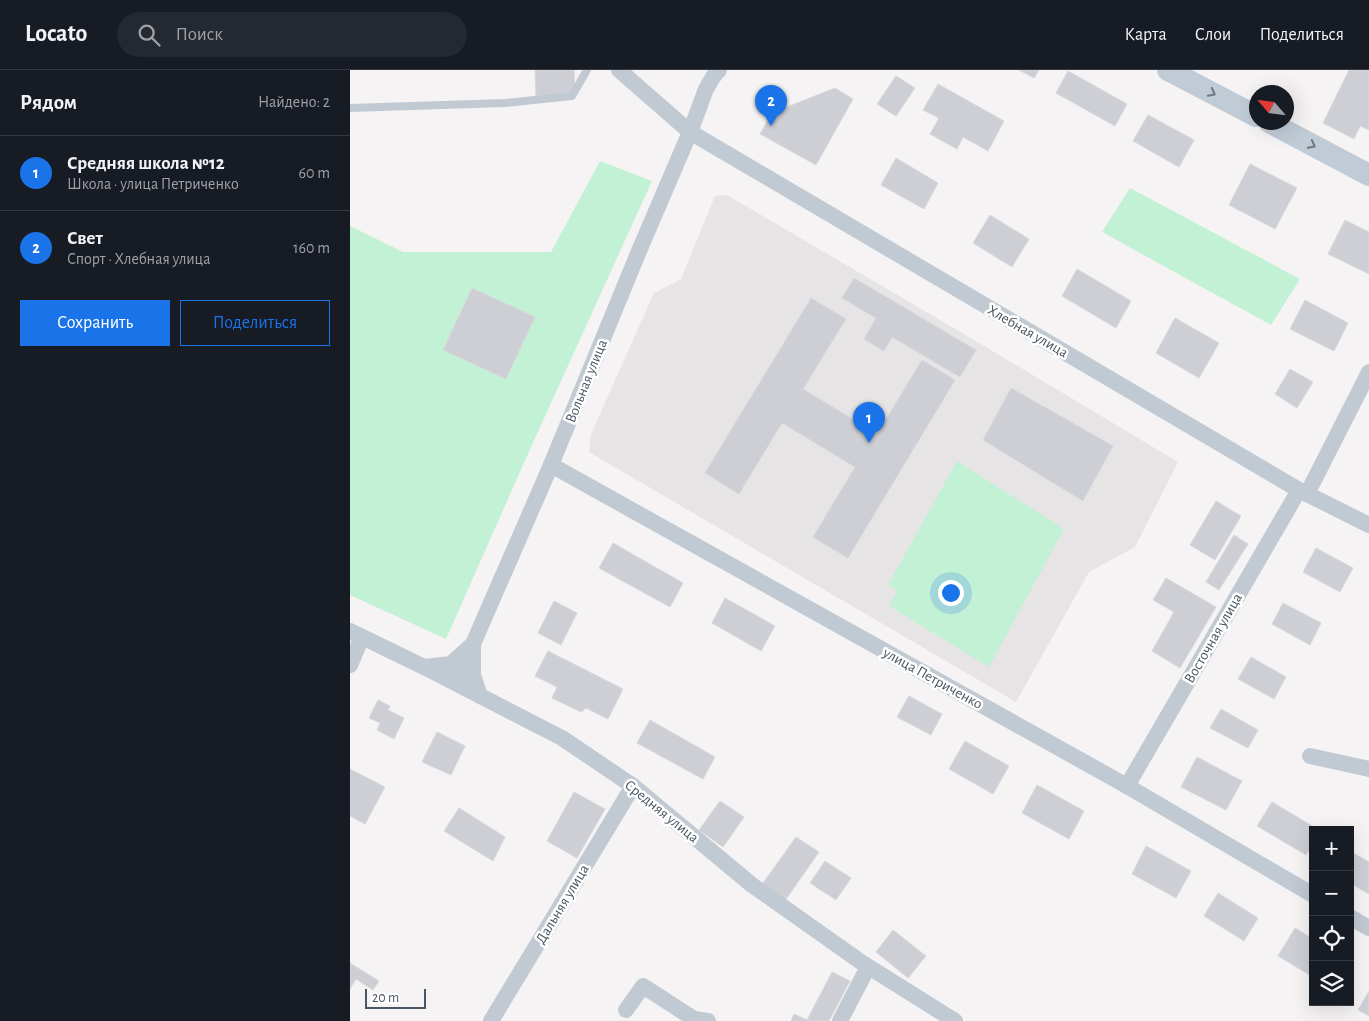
<!DOCTYPE html>
<html lang="ru">
<meta charset="utf-8">
<style>
body{margin:0;font-family:"Alegreya Sans",sans-serif;background:#242831;color:#f1f3f6}
.controls{position:absolute;right:15px;bottom:15px;display:grid;overflow:hidden;border-radius:0px;box-shadow:0 5px 20px #0002}
.controls button{width:45px;height:45px;display:grid;place-items:center;padding:0;border:0;border-bottom:1px solid #363941;background:#171b24;color:#f1f3f6;font:25px sans-serif}
.compass{position:absolute;left:899px;top:15px;width:45px;height:45px;border-radius:50%;background:#171b24;box-shadow:0 5px 20px #0002;rotate:298deg}
.scale{position:absolute;left:15px;bottom:12px;width:61px;box-sizing:border-box;padding-left:5px;border:2px solid #4a5661;border-top:0;font-size:14px;line-height:18px;white-space:nowrap;color:#4a5661;-webkit-text-stroke:4px #fff;paint-order:stroke}
.you{position:absolute;left:600px;top:522px;width:18px;height:18px;margin:-12px;border:4px solid #fff;border-radius:50%;background:#1a73e8;box-shadow:0 0 0 8px #1a73e833}
.badge{display:grid;place-items:center;width:32px;height:32px;border-radius:50%;background:#1a73e8;color:#fff;font-size:16px;font-weight:700}
.pin{position:absolute;translate:-50% -41px;filter:drop-shadow(0 1px 2px #0008)}
.pin::after{content:'';position:absolute;top:26px;width:18px;height:15px;background:inherit;clip-path:polygon(0 0,100% 0,50% 100%)}
.list{margin:0;padding:0;list-style:none}
h2{display:flex;justify-content:space-between;align-items:center;height:65px;margin:0;padding:0 20px;font-size:21px}
h2 small{font-size:16px;font-weight:400;color:#9ea1a6}
.list li{display:grid;grid-template-columns:32px 1fr auto;gap:15px;align-items:center;box-sizing:border-box;height:75px;padding:0 20px;border-top:1px solid #363941}
.list b{display:block;font-size:19px;white-space:nowrap}
.list p{margin:0;font-size:16px;white-space:nowrap;color:#9ea1a6}
.list em{font-size:16px;font-style:normal;color:#9ea1a6}
.actions{display:flex;gap:10px;padding:15px 20px}
.actions a{flex:1;padding:11px 0;border:1px solid #1a73e8;border-radius:0px;text-align:center;font-size:18px;color:#1a73e8}
.actions .main{background:#1a73e8;color:#fff}
.icon{flex:none;width:28px;height:28px;fill:none;stroke:currentColor;stroke-width:2;stroke-linecap:round;stroke-linejoin:round}
.map{position:relative;flex:none;width:1019px;height:951px;overflow:hidden}
header{display:flex;align-items:center;gap:30px;box-sizing:border-box;height:70px;padding:0 25px;background:#171b24;border-bottom:1px solid #363941}
header strong{font-size:24px}
nav{display:flex;gap:28px;margin-inline-start:auto;font-size:18px}
.search{width:350px;height:45px;background:#242831;display:flex;align-items:center;gap:12px;box-sizing:border-box;padding:0 18px;border-radius:28px;color:#9ea1a6;font-size:19px}
main{display:flex}
aside{flex:1;background:#171b24}
.map>svg:first-child{display:block}
.education{fill:#e6e4e5}
.green{fill:#c3f1d5}
.building{fill:#cdcfd5;stroke:#d7d9de}
.lines{fill:none;stroke-linecap:round;stroke-linejoin:round}
.service{stroke:#c1cad2;stroke-width:8}
.minor{stroke:#c1cad2;stroke-width:16}
.secondary{stroke:#c1cbd6;stroke-width:22}
.oneway{stroke:#6e7984}
.labels{text-anchor:middle;stroke-width:5;stroke-linejoin:round;paint-order:stroke}
.street-label{font-size:15px;fill:#4a5661;stroke:#fff}
</style>
<header>
<strong>Locato</strong>
<div class="search"><svg class="icon" aria-label="search" viewBox="0 0 24 24"><circle cx="10" cy="10" r="6"/><path d="M15 15l6 6"/></svg>Поиск</div>
<nav><a>Карта</a><a>Слои</a><a>Поделиться</a></nav>
</header>
<main>
<aside>
<h2>Рядом<small>Найдено: 2</small></h2>
<ul class="list">
<li><span class="badge">1</span><div><b>Средняя школа №12</b><p>Школа · улица Петриченко</p></div><em>60 m</em></li>
<li><span class="badge">2</span><div><b>Свет</b><p>Спорт · Хлебная улица</p></div><em>160 m</em></li>
</ul>
<div class="actions"><a class="main">Сохранить</a><a>Поделиться</a></div>
</aside>
<div class="map">
<svg width="1019" height="951" viewBox="0 0 1019 951">
<rect width="100%" height="100%" fill="#f5f3f3"/>
<polygon class="education" points="377,125 614,264 828,392 785,477 739,502 666,632 239,382 241,364 304,223 331,209 365,126"/>
<g class="green">
<polygon points="250,91 302,111 181,377 96,569 0,525 0,156 53,182 201,182"/>
<polygon points="780,118 950,209 921,255 752,162"/>
<polygon points="607,391 714,459 639,597 539,536 548,520 538,515"/>
</g>
<g class="building">
<polygon points="185,0 224,0 225,24 186,26"/>
<polygon points="669,0 689,0 684,8"/>
<polygon points="999,0 1019,0 1019,60 1010,56 1004,69 973,53"/>
<polygon points="718,1 777,34 765,56 706,23"/>
<polygon points="546,6 565,18 546,46 527,34"/>
<polygon points="588,14 654,51 638,81 613,67 607,79 580,64 589,48 573,40"/>
<polygon points="485,18 503,29 466,95 410,64 422,43"/>
<polygon points="798,45 844,70 829,97 783,71"/>
<polygon points="546,88 588,113 574,139 531,115"/>
<polygon points="900,94 947,118 925,159 879,135"/>
<polygon points="640,145 679,169 662,197 623,173"/>
<polygon points="995,150 1019,162 1019,204 978,184"/>
<polygon points="727,199 781,231 766,258 712,226"/>
<polygon points="504,208 626,280 610,307 542,267 534,281 514,269 526,248 492,228"/>
<polygon points="122,218 185,247 156,309 93,280"/>
<polygon points="461,228 496,249 453,319 527,364 572,290 605,310 498,488 463,467 505,397 432,353 389,424 355,403"/>
<polygon points="955,230 998,253 984,281 940,259"/>
<polygon points="825,248 869,273 849,308 806,283"/>
<polygon points="940,299 963,312 947,338 925,324"/>
<polygon points="661,318 763,376 733,431 633,370"/>
<polygon points="866,431 891,446 865,490 840,475"/>
<polygon points="884,465 898,474 869,520 856,512"/>
<polygon points="263,473 333,513 320,537 249,498"/>
<polygon points="966,478 1003,498 990,522 953,502"/>
<polygon points="816,508 866,537 830,598 802,581 824,542 803,530"/>
<polygon points="375,528 425,556 411,581 362,553"/>
<polygon points="204,531 227,543 211,575 188,563"/>
<polygon points="933,533 971,553 960,575 922,554"/>
<polygon points="198,581 273,619 258,649 236,638 231,642 202,628 207,617 185,606"/>
<polygon points="901,587 936,607 924,629 888,609"/>
<polygon points="559,626 592,644 581,665 547,647"/>
<polygon points="28,630 40,636 38,640 54,648 44,669 27,660 30,653 19,648"/>
<polygon points="871,639 908,660 898,678 860,658"/>
<polygon points="300,650 365,687 353,709 287,673"/>
<polygon points="87,662 115,676 101,705 72,692"/>
<polygon points="615,671 659,696 643,724 599,699"/>
<polygon points="847,687 892,711 876,740 831,717"/>
<polygon points="0,699 35,717 15,754 0,746"/>
<polygon points="687,715 734,741 719,769 672,743"/>
<polygon points="224,722 255,739 227,788 197,771"/>
<polygon points="370,731 394,747 373,777 349,760"/>
<polygon points="922,732 969,760 963,760 963,773 956,785 907,756"/>
<polygon points="109,738 155,767 143,791 94,761"/>
<polygon points="446,767 469,782 434,832 411,816"/>
<polygon points="796,776 841,801 826,828 782,804"/>
<polygon points="1000,781 1019,792 1019,824 1000,813"/>
<polygon points="475,791 501,808 486,830 460,813"/>
<polygon points="868,823 908,848 894,871 854,846"/>
<polygon points="945,858 963,869 963,907 928,886"/>
<polygon points="543,860 576,886 558,908 526,882"/>
<polygon points="0,893 29,911 23,920 6,909 0,919"/>
<polygon points="482,902 500,911 479,951 441,951 444,944 457,950"/>
<polygon points="1019,921 1019,946 1008,940"/>
</g>
<g class="lines">
<polyline class="service" points="0,38 155,33 222,26 237,0"/>
<g class="minor">
<polyline points="269,0 340,62 949,420 1019,455"/>
<polyline points="201,395 777,716 963,825"/>
<polyline points="957,424 1019,302"/>
<polyline points="0,561 74,597 212,668 283,716 402,815 511,892 605,951"/>
<polyline points="0,595 12,567"/>
<polyline points="74,597 101,594 123,574 123,605 130,626"/>
<polyline points="106,613 201,395 289,181 340,62 356,19 363,7 369,0"/>
<polyline points="960,686 1019,699"/>
<polyline points="777,716 949,420"/>
<polyline points="1000,847 1019,858"/>
<polyline points="276,940 293,916 344,949 358,951"/>
<polyline points="141,951 283,716"/>
<polyline points="490,951 518,897"/>
</g>
<g class="secondary">
<polyline points="818,0 906,46"/>
<polyline points="919,52 1019,105"/>
</g>
</g>
<defs><path id="oneway-chevron" d="M-2-3.5L2.5 0L-2 3.5" fill="none" stroke-width="1.6" stroke-linecap="round" stroke-linejoin="round" transform="scale(1.25)"/></defs>
<g class="oneway">
<use href="#oneway-chevron" transform="translate(862 23) rotate(28)"/>
<use href="#oneway-chevron" transform="translate(962 75) rotate(28)"/>
</g>
<g class="labels">
<g class="street-label">
<text transform="translate(678 261) rotate(30)" y="5">Хлебная улица</text>
<text transform="translate(236 311) rotate(-68)" y="5">Вольная улица</text>
<text transform="translate(863 568) rotate(-60)" y="5">Восточная улица</text>
<text transform="translate(583 608) rotate(29)" y="5">улица Петриченко</text>
<text transform="translate(312 741) rotate(39)" y="5">Средняя улица</text>
<text transform="translate(212 834) rotate(-59)" y="5">Дальняя улица</text>
</g>
</g>
</svg>
<div class="controls">
<button>+</button>
<button>−</button>
<button><svg class="icon" aria-label="locate" viewBox="0 0 24 24"><circle cx="12" cy="12" r="6"/><path d="M12 2v4M12 18v4M2 12h4M18 12h4"/></svg></button>
<button><svg class="icon" aria-label="layers" viewBox="0 0 24 24"><path d="M12 4l9 5-9 5-9-5zM3 14l9 5 9-5"/></svg></button>
</div>
<svg class="compass" viewBox="-18 -18 36 36"><path d="M0-13l5 13h-10z" fill="#e53935"/><path d="M0 13l5-13h-10z" fill="#9ea1a6"/></svg>
<div class="scale">20 m</div>
<div class="you"></div>
<div class="pin badge" style="left:519px;top:373px">1</div>
<div class="pin badge" style="left:421px;top:56px">2</div>
</div>
</main>
